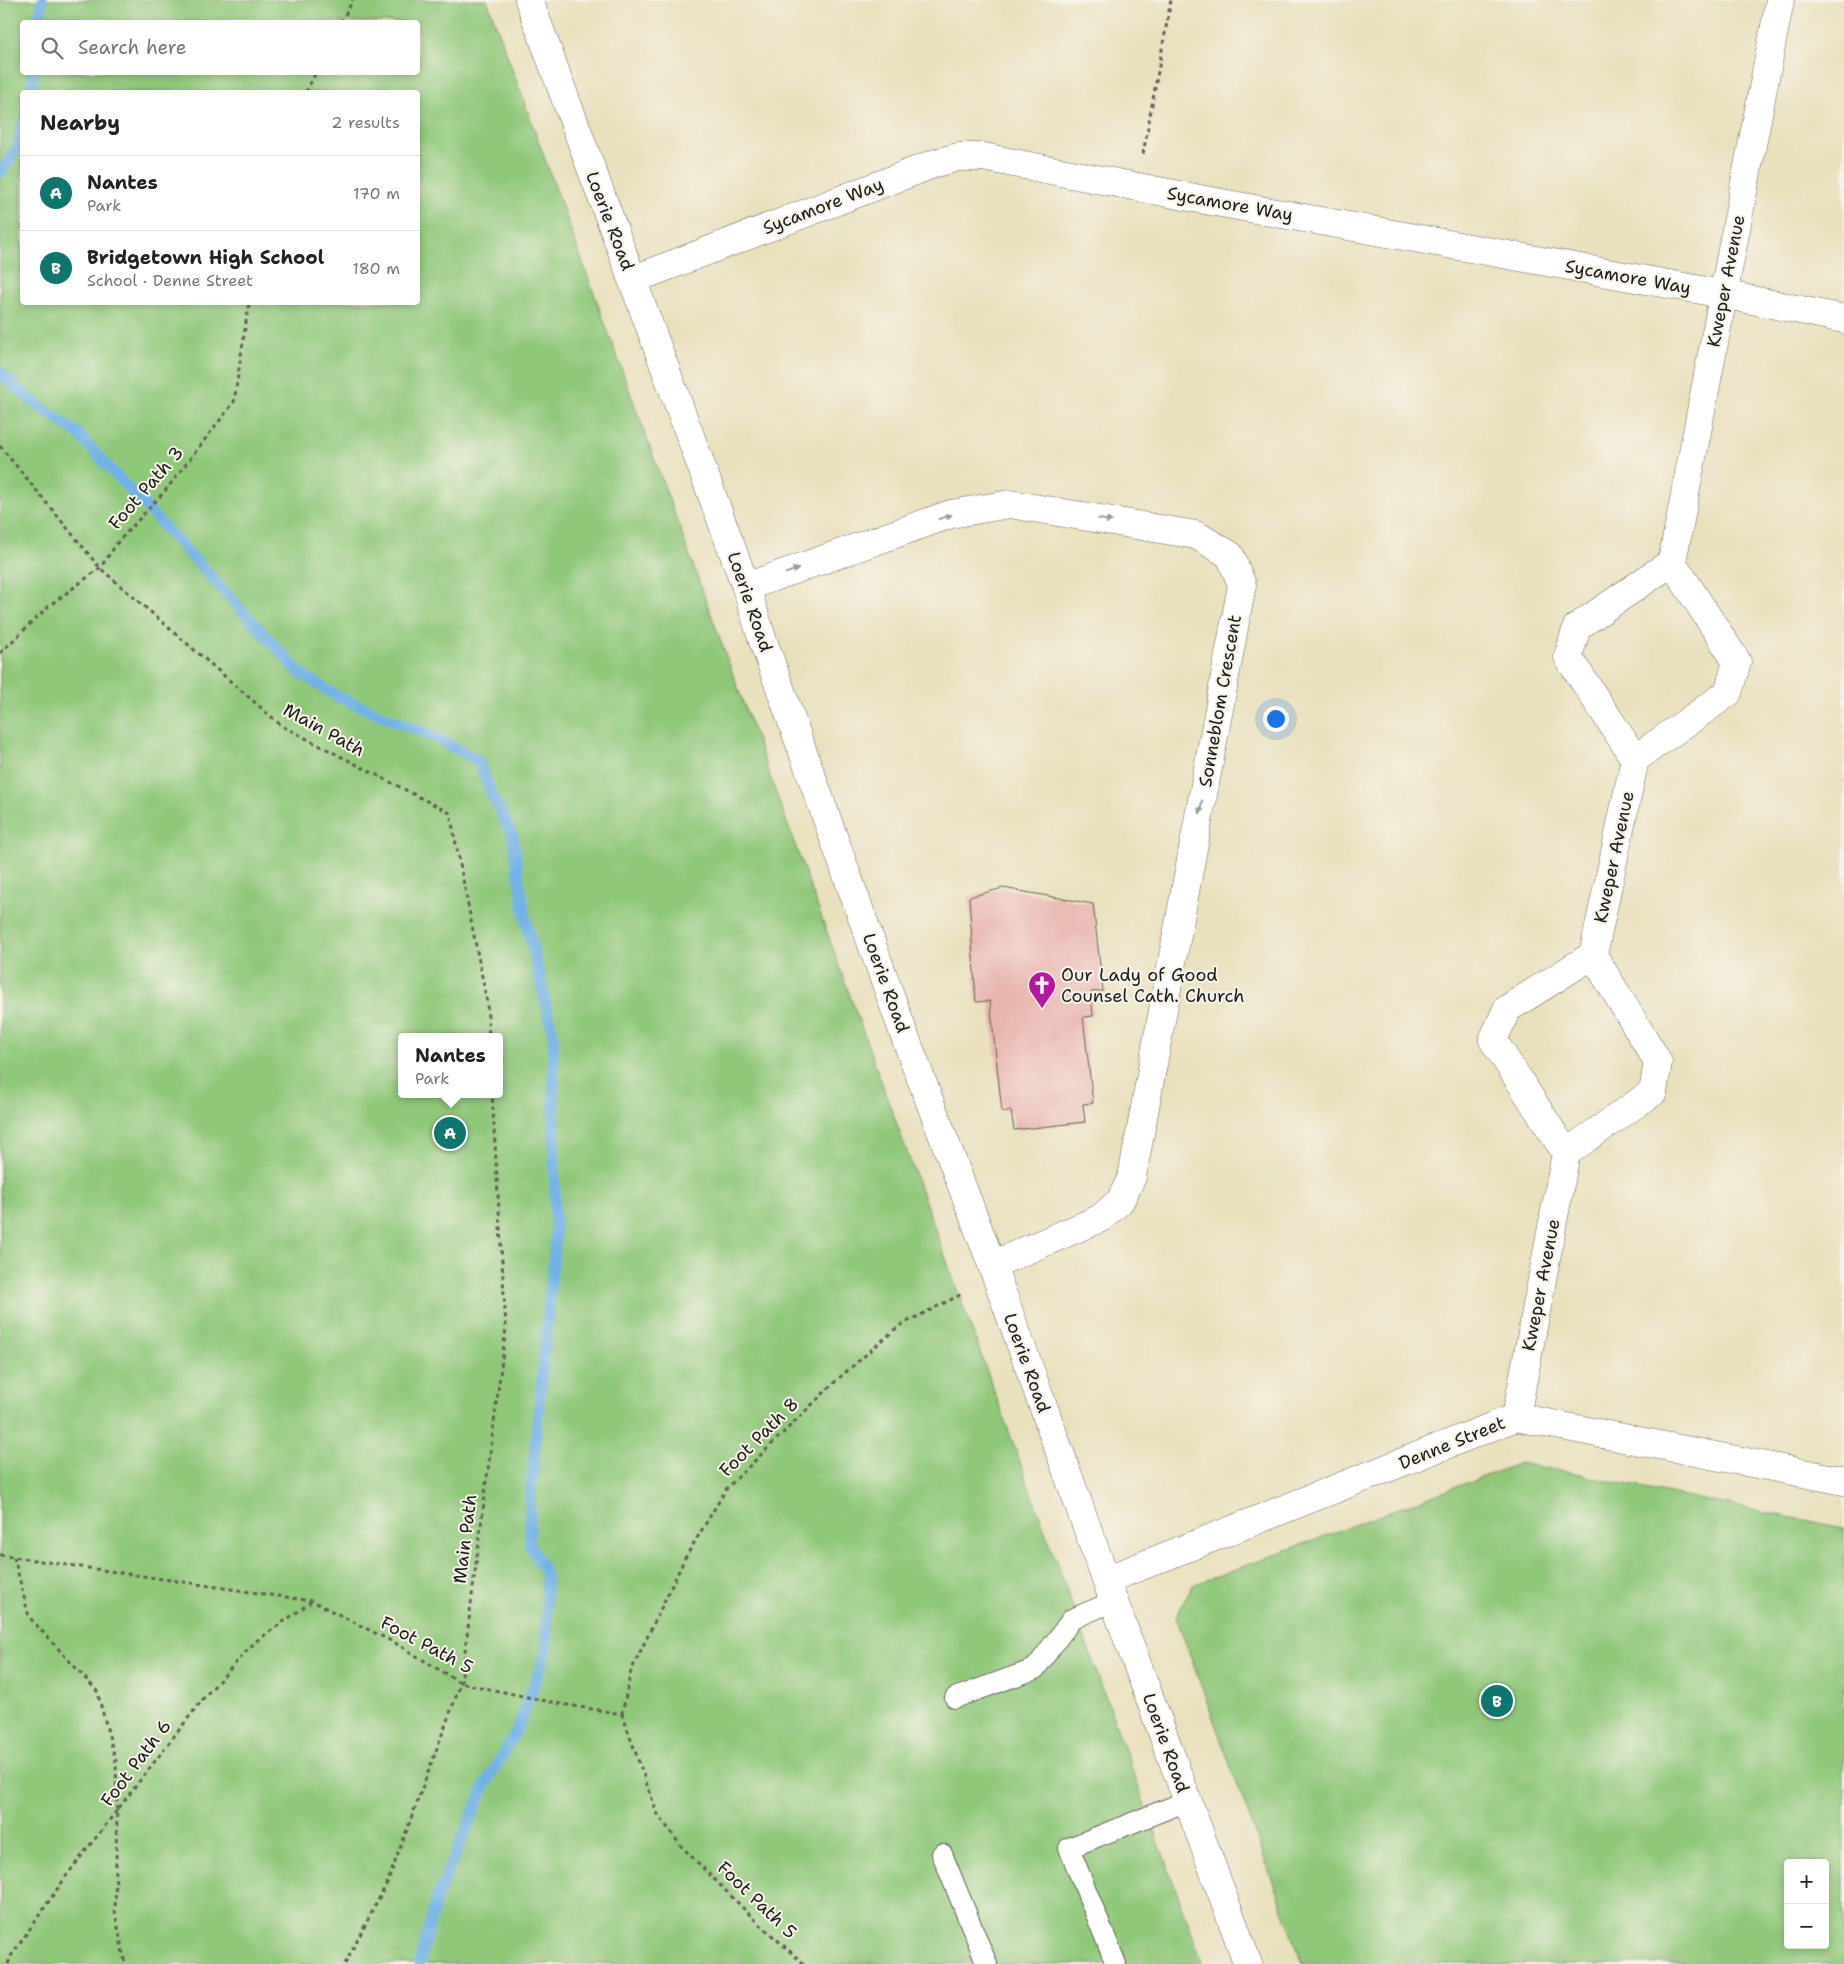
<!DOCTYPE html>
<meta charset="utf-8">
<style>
body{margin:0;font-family:"Shantell Sans",sans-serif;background:#f2f2f2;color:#222}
.controls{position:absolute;right:15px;bottom:15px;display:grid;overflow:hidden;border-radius:5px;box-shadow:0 2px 8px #0003}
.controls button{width:45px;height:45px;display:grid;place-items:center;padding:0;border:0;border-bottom:1px solid #e0e0e0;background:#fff;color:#222;font:25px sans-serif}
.you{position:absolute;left:1275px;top:718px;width:18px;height:18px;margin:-12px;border:4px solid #fff;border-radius:50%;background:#1a73e8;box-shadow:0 0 0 8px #1a73e833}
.badge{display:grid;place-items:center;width:32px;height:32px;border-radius:50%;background:#0f766e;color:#fff;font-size:16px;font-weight:700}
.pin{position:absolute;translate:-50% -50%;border:2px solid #fff;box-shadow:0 1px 5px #0006}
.popup{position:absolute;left:398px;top:1033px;width:105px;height:65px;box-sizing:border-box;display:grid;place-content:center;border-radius:5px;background:#fff;filter:drop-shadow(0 1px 4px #0005);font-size:16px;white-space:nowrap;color:#767676}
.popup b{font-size:19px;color:#222}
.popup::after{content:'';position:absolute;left:50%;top:100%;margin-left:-10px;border:10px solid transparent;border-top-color:#fff}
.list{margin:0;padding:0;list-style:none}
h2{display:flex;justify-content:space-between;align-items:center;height:65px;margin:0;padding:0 20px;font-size:21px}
h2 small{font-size:16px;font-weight:400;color:#767676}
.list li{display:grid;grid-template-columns:32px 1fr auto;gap:15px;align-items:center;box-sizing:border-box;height:75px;padding:0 20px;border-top:1px solid #e0e0e0}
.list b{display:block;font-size:19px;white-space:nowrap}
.list p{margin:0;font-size:16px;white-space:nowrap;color:#767676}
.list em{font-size:16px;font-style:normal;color:#767676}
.icon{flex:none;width:28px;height:28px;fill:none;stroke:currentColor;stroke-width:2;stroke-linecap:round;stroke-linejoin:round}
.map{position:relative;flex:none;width:1844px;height:1964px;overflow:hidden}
.search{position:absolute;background:#fff;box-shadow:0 2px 8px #0003;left:20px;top:20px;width:400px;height:55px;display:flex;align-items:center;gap:12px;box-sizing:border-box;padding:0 18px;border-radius:5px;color:#767676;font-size:19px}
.panel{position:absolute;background:#fff;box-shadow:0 2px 8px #0003;left:20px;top:90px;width:400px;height:215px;border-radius:5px}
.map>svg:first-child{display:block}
.green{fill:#90c87a;stroke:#56724b;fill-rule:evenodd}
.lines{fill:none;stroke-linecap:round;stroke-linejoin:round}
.stream{stroke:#72b2e6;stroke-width:11}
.building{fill:#e9b5b0}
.lane-casing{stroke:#646154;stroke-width:22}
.street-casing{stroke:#646154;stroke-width:29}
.path{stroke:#646154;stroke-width:3;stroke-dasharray:4 4;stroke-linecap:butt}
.lane{stroke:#fff;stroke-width:20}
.street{stroke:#fff;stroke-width:28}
.oneway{fill:#999}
.labels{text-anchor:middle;stroke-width:4;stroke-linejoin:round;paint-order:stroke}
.street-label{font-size:18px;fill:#1c1c1c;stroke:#f7f3e8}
.poi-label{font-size:18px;fill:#1c1c1c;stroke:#f7f3e8;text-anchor:start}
</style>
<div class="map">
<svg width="1844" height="1964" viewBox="0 0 1844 1964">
<rect width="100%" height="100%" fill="#f7f3e8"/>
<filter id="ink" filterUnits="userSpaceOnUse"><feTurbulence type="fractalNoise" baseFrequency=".02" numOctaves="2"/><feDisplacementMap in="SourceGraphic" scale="10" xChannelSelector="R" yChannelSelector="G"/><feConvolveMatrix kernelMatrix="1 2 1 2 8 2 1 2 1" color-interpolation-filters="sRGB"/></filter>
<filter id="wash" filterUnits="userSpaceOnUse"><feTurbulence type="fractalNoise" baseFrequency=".0096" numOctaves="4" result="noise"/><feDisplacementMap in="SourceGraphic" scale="20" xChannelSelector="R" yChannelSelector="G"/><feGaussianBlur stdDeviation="1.12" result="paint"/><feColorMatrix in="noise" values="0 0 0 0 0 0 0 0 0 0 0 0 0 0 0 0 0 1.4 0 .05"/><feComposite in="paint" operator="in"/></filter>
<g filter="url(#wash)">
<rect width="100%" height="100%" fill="#e9e0bd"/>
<g class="green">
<path d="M0 0H487L1203 1964H0ZM22 22H418V72H22ZM22 92H418V302H22ZM401 1037H499V1094H401Z"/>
<path d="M1520 1463 1844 1528V1964H1303L1176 1617 1193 1585ZM1788 1863H1825V1945H1788Z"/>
</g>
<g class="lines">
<g class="stream">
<polyline points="39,22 42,0"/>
<polyline points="31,92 34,72"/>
<polyline points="0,173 17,147 22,125"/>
<polyline points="0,373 33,402 76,432 300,673 336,696 440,740 478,761 492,795 512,835 525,917 553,1035 555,1239 530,1497 529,1544 546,1574 546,1651 517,1729 484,1787 436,1899 419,1964"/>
</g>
</g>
<g id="blocks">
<polygon class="building" points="1003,888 1093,904 1103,991 1091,992 1093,1016 1083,1017 1093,1103 1083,1104 1085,1122 1014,1130 1011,1111 1002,1112 990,1001 976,1002 969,897"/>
</g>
</g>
<g filter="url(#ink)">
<use href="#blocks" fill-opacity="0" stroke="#646154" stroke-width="1"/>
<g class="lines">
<g class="lane-casing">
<g id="lane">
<polyline points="955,1698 1035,1669 1072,1619 1114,1601"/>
<polyline points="942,1854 987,1964"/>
<polyline points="1116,1964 1069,1848 1187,1801"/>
</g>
</g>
<g class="street-casing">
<g id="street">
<polyline points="529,0 746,587 762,638 904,1034 992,1265 1106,1580 1248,1964"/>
<polyline points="632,280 936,163 958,157 983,157 1205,200 1723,294 1844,319"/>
<polyline points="746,587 951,514 1010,504 1196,535 1230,555 1242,585 1132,1177 1120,1201 1101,1218 992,1265"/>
<polyline points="1635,759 1568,657 1577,627 1672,562"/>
<polyline points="1566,1153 1653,1092 1658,1062 1593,955 1635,759 1728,693 1737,662 1672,562 1780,0"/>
<polyline points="1516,1417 1566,1153 1493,1040 1507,1009 1593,955"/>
<polyline points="1106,1580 1516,1417 1844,1481"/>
</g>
</g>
<g class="path">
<polyline points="341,22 353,0"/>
<polyline points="306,92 316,72"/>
<polyline points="1143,154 1171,0"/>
<polyline points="0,446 100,568 282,726 450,813 487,1002 489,1037"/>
<polyline points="0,653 49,606 100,568 118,542 165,491 234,402 249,302"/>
<polyline points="0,1555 312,1601 395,1643 461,1683 556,1703 622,1714"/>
<polyline points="14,1557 29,1617 97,1691 116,1762 117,1811 115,1912 125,1964"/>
<polyline points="622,1714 631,1671 685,1558 727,1488 839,1378 899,1326 962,1294"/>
<polyline points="622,1714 657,1813 681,1846 754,1919 804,1964"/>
<polyline points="8,1964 11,1956 67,1875 206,1695 255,1642 311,1602"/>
<polyline points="345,1964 388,1881 461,1683 506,1328 492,1094"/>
</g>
<use href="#lane" class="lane"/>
<use href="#street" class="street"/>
</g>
<defs><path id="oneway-solid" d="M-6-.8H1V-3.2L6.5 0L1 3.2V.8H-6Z" transform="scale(1.25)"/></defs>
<g class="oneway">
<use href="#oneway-solid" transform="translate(945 517) rotate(-18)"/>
<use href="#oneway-solid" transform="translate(1105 520) rotate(10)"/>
<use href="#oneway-solid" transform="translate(792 571) rotate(-20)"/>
<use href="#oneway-solid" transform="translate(1201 807) rotate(100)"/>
</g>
</g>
<defs>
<g id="church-pin" transform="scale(1.4375)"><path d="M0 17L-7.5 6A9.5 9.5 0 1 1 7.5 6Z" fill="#b5179e" stroke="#f7f3e8"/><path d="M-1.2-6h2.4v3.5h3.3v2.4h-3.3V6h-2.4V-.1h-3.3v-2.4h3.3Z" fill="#fff"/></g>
</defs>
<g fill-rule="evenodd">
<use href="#church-pin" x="1042" y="985"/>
</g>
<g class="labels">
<g class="street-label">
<text transform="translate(1230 204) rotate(10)" y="6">Sycamore Way</text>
<text transform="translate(823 206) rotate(-21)" y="6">Sycamore Way</text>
<text transform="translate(610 221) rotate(69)" y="6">Loerie Road</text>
<text transform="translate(1628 277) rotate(10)" y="6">Sycamore Way</text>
<text transform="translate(1726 281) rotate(-79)" y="6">Kweper Avenue</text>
<text transform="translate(146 488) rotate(-49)" y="6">Foot Path 3</text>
<text transform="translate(750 602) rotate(71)" y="6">Loerie Road</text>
<text transform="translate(1220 701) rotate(-80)" y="6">Sonneblom Crescent</text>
<text transform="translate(324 730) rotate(29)" y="6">Main Path</text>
<text transform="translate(1614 857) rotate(-78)" y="6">Kweper Avenue</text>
<text transform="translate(886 983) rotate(70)" y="6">Loerie Road</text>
<text transform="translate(1541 1285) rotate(-79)" y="6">Kweper Avenue</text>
<text transform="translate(1027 1363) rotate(70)" y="6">Loerie Road</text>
<text transform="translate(759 1437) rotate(-45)" y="6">Foot Path 8</text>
<text transform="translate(1452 1443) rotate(-22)" y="6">Denne Street</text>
<text transform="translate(465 1539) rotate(-83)" y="6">Main Path</text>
<text transform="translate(427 1645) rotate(28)" y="6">Foot Path 5</text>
<text transform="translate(1166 1743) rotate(70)" y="6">Loerie Road</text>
<text transform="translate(136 1763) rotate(-53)" y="6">Foot Path 6</text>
<text transform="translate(757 1900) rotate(44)" y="6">Foot Path 5</text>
</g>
<g class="poi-label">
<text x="1061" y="981">Our Lady of Good<tspan x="1061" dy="21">Counsel Cath. Church</tspan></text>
</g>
</g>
</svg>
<div class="controls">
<button>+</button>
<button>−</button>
</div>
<div class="you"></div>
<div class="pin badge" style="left:450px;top:1133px">A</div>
<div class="popup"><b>Nantes</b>Park</div>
<div class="pin badge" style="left:1497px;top:1701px">B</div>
<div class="search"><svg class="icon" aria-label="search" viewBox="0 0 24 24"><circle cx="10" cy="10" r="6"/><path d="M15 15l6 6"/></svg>Search here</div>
<section class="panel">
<h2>Nearby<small>2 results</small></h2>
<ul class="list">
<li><span class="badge">A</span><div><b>Nantes</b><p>Park</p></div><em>170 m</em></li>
<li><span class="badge">B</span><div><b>Bridgetown High School</b><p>School · Denne Street</p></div><em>180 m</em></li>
</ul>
</section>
</div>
